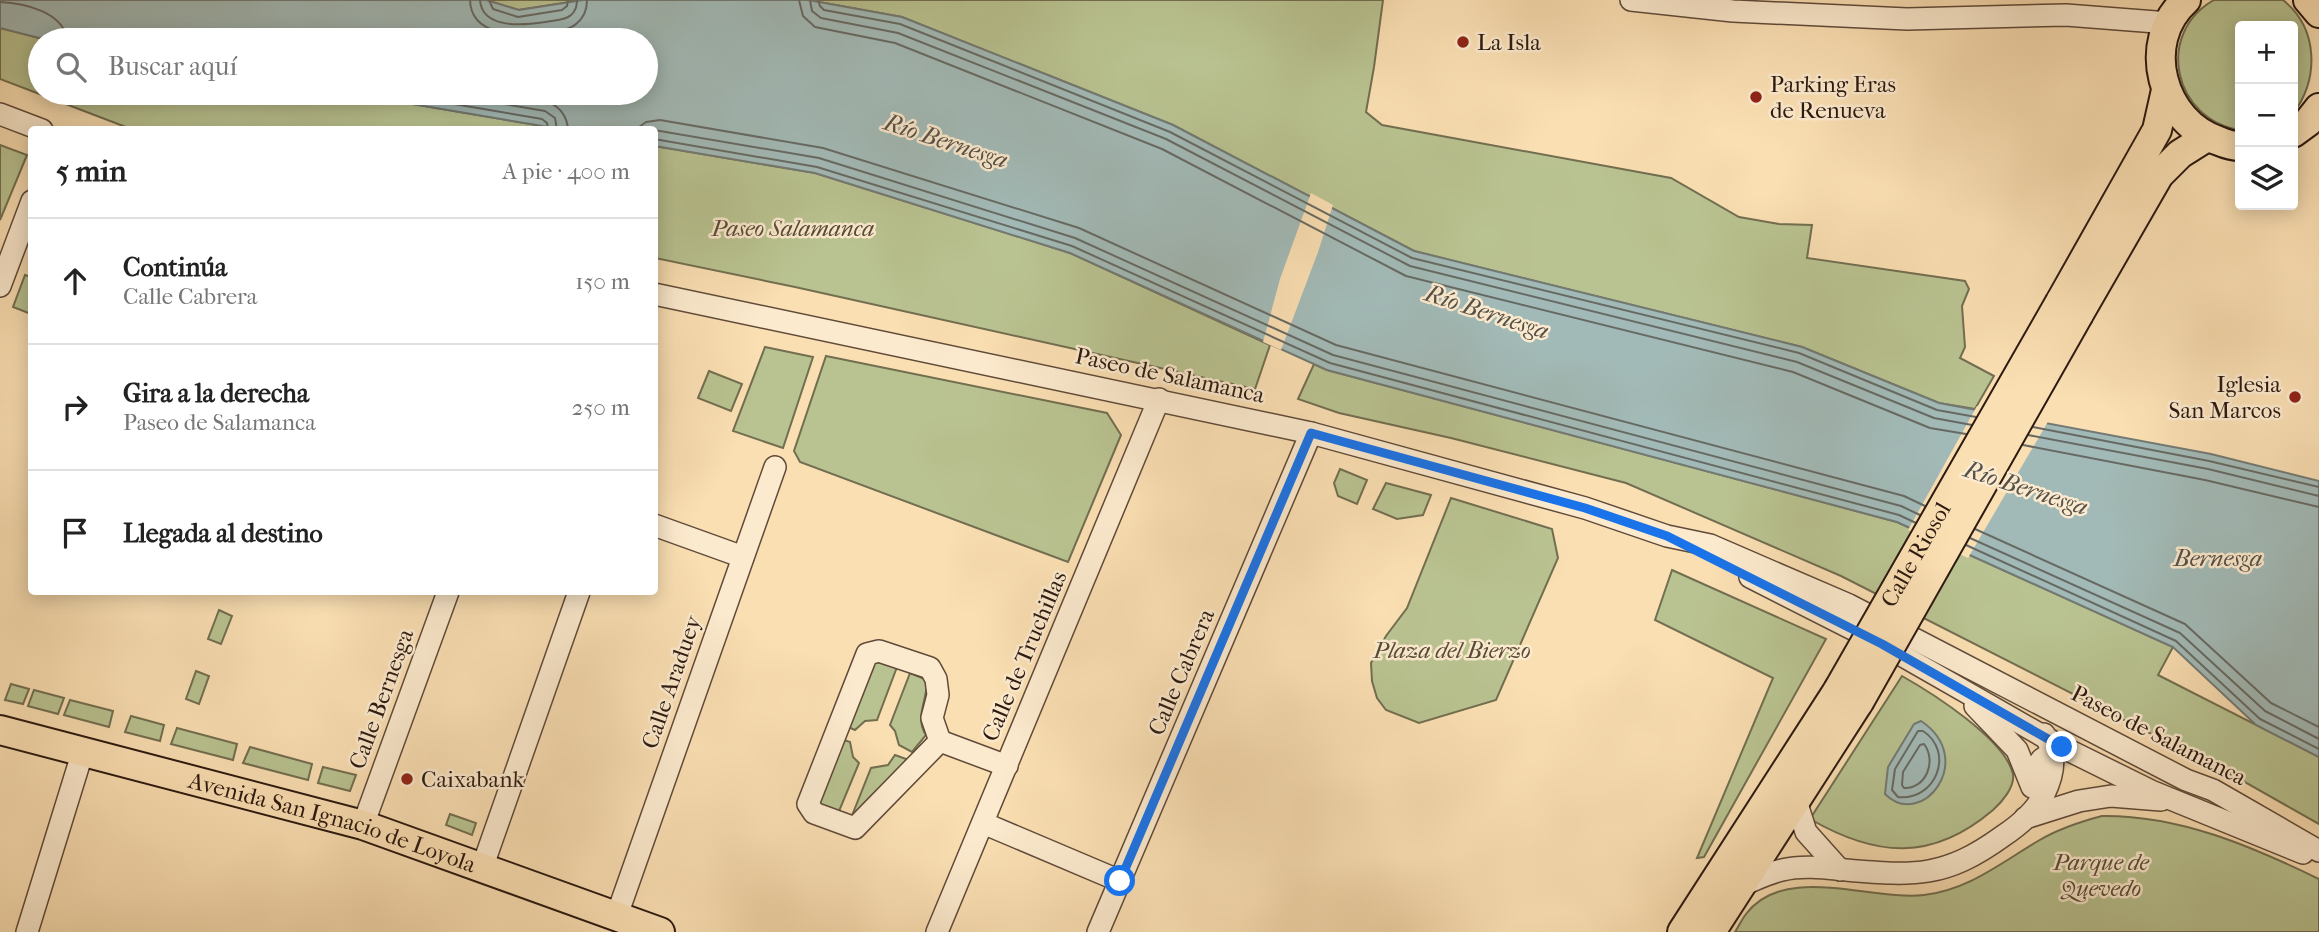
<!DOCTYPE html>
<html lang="es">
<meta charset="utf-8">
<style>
body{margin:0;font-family:"IM FELL French Canon",serif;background:#f6f6f6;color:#222}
.controls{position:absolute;right:21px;top:21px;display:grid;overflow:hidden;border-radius:7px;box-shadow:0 4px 18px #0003}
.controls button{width:63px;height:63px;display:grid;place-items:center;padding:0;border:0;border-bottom:2px solid #e0e0e0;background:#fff;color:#222;font:35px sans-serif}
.stop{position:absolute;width:21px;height:21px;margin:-16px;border:5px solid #1a73e8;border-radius:50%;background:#fff}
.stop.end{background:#1a73e8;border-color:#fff;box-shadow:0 2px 7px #0008}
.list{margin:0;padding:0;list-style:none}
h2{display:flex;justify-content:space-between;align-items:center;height:91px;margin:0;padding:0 28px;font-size:30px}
h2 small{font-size:23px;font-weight:400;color:#767676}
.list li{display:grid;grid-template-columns:46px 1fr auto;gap:21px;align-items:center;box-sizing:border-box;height:126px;padding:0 28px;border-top:2px solid #e0e0e0}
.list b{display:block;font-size:26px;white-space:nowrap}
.list p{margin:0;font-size:23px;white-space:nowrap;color:#767676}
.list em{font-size:23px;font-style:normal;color:#767676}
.icon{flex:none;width:38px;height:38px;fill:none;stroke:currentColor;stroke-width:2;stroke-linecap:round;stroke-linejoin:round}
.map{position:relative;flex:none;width:2319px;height:932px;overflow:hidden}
.search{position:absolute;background:#fff;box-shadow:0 4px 18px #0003;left:28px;top:28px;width:630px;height:77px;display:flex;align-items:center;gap:18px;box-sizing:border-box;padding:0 24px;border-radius:38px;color:#767676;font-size:26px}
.panel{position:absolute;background:#fff;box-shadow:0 4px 18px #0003;left:28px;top:126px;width:630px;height:469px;border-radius:7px}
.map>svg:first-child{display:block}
.green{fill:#b9c391;stroke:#726e50;stroke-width:2}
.water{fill:#a2bab7;stroke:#737a74;stroke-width:2}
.pier{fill:#fadfb3}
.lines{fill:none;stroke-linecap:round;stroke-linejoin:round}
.shore{stroke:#676a64;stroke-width:2}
.minor-casing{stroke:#604a39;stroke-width:24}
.major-casing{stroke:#2c1910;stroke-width:32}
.minor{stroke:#fceace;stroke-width:21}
.major{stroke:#fadfb3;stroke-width:28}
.major-bridge-casing{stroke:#2c1910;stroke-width:32;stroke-linecap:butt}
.major-bridge{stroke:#fadfb3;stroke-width:28}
.route{stroke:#1a73e8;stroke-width:9}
.poi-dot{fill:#8f2418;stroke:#fceace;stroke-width:2.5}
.labels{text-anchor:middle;stroke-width:5;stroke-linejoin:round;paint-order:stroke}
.poi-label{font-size:23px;fill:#2c1910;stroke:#fceace;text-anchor:start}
.park-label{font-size:23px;font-style:italic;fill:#564c37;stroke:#fceace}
.street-label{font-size:23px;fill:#2c1910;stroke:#fceace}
.water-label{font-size:24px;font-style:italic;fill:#55514a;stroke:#fceace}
</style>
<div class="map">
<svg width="2319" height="932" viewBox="0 0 2319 932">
<rect width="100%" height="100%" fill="#fadfb3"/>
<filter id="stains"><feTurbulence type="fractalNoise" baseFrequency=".00286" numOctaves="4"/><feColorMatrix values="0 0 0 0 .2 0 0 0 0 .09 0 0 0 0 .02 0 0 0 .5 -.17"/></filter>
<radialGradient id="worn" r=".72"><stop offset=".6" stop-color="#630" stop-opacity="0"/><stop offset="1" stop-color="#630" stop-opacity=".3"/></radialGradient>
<g class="green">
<polygon points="486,0 583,0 518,10"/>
<polygon points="808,0 1383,0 1374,67 1366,112 1382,125 1671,178 1739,217 1779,224 1812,225 1807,258 1965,281 1969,289 1962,306 1965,347 1960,358 1994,376 1975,409 1939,403 1802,347 1414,251 1173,125 902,17"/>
<path d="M2214 0H2283C2319 29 2319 79 2293 114V26H2240V130C2174 120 2154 34 2214 0Z"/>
<polygon points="0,28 47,40 40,40 40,93 327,93 371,97 560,129 131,129 0,79"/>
<polygon points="0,145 27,155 0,220"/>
<polygon points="654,146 815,173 1070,253 1270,345 1255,389 795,287 655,258"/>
<polygon points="25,275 31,277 31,314 13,307"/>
<polygon points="765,347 813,357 783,448 733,431"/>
<polygon points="826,356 1107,413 1121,435 1068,562 800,462 794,451"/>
<polygon points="1314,364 1327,370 1897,522 2173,647 2158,675 2319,757 2319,824 2234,776 1841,576 1626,483 1451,438 1339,413 1298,399"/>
<polygon points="709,371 742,384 731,411 698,398"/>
<polygon points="1340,469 1367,480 1357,504 1338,496 1334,483"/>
<polygon points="1386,483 1431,495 1423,515 1397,519 1373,509"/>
<polygon points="1451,498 1552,529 1558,558 1496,700 1419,723 1386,710 1377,698 1372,681 1371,663 1386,636 1407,608"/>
<polygon points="1672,570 1826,639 1704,857 1697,858 1773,678 1655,620"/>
<polygon points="219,610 232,616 221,644 208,639"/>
<polygon points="873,660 897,667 877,720 865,721 855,730 846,726"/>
<polygon points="196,671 209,676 199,704 186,699"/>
<path d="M910 673 927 680C928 699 914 717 926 735L912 752 899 745 895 731 890 725Z"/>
<path d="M1902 676C1932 693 2005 739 2013 774 2015 787 2002 802 1993 810 1932 862 1876 857 1810 819Z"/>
<polygon points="11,684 29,689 23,704 5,700"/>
<polygon points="34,690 64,698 58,714 28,706"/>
<polygon points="70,700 113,711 109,727 64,715"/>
<polygon points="131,716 164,725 160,741 125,732"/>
<polygon points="177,728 237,744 233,760 171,744"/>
<polygon points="841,739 850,742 853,757 859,763 837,816 816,803"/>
<polygon points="250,747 312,764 308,780 243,763"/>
<polygon points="895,755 906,759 906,765 851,818 871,768 888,765"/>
<polygon points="323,767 356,775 350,791 318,783"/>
<polygon points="450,814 476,823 472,835 446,825"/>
<path d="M2102 816C2179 815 2251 846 2319 879V932H1735C1739 926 1742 919 1746 914 1785 863 1870 901 1924 895 1968 890 2001 863 2038 841 2058 829 2079 822 2102 816Z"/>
</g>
<g class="water">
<polygon points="0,0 486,0 519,10 583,0 808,0 902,17 1173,125 1414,251 1802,347 1939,403 2211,454 2319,481 2319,757 2256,725 2173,647 1897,522 1327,370 1070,253 815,173 655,146 654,130 560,129 371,97 327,93 646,93 646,40 47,40 0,28"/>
<path d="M1921 721C1978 759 1922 831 1885 794L1888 767 1914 724Z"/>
</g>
<g class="pier">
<polygon points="1311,193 1333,205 1318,252 1281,350 1263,342 1280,279"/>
<polygon points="1977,406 2049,420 1968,558 1908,530"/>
</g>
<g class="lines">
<g class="shore">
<path d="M470 0C471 37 518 36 545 32 555 31 568 31 576 24 584 18 587 10 587 0"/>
<path d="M480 0C482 30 525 25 545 22 553 20 565 21 571 15 576 11 577 6 577 0"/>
<polyline points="489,0 493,9 518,17 562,10 567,6 568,0"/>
<polyline points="799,0 803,16 815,27 895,43 1162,149 1406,276 1793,372 1930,428 1966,434"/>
<polyline points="810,0 812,11 821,18 898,33 1166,139 1410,266 1797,362 1934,418 1972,425"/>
<polyline points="818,0 820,6 824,10 900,24 1170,132 1412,258 1799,353 1937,410 1976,417"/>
<path d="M0 2C24 3 64 12 67 40"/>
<polyline points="389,93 542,119 547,123 548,130"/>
<polyline points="440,93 545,111 555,118 557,130"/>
<path d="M502 93C527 97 566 96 568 130"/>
<polyline points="635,130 646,122 660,120 823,148 1079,228 1336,345 1904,496 1925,506"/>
<polyline points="654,130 819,158 1075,238 1333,355 1901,506 1920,515"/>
<polyline points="654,139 817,167 1072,246 1330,363 1899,515 1916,523"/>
<polyline points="2033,427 2209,461 2319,487"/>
<polyline points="2028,435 2208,469 2319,496"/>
<polyline points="2023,445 2205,480 2319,507"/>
<polyline points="1975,529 2185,624 2271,703 2319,727"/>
<polyline points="1970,538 2180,633 2265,711 2319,739"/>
<polyline points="1966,545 2176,641 2260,719 2319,749"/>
<path d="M1918 731H1923C1955 752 1936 801 1898 797L1892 790 1895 769Z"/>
<path d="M1924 744C1937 761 1926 789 1904 788L1902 785 1903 772 1920 745Z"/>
</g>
<g class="minor-casing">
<g id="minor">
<polyline points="1631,0 1733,11 1907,19 2066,15 2169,23"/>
<polyline points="0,114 42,130"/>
<polyline points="0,286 32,201"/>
<polyline points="654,294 1311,433 1585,508 1667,536 1710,545 1849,605 2186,780 2213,790 2319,851"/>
<polyline points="654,525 743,557"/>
<polyline points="1750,577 1882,644 2062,747 2151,791 2303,853"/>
<polyline points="1975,706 2017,750 2032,787"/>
<polyline points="940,741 855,828 814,813 808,804 867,654 879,651 930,668 936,679 938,695 932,718 940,741 1007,766"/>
<polyline points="2029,777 2042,759 2059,748"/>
<polyline points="1796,801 1806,832 1840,870"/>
<polyline points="2025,818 2079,801 2111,796 2161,800"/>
<polyline points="983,823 1120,881"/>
<polyline points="363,825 448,592"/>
<polyline points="482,868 579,592"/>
<path d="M1742 885C1755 880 1768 873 1782 870 1803 865 1825 868 1846 870 1915 876 1945 878 2003 836 2018 826 2036 811 2044 794 2054 774 2057 753 2044 734"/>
<polyline points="617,915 775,467"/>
<polyline points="27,932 83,751"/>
<polyline points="937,932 1159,399"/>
<polyline points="1098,932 1311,433"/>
</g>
</g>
<g class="major-casing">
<g id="major">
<path d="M2186 0C2139 42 2162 123 2219 141 2226 144 2233 146 2240 146"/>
<polyline points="2308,0 2319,13"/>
<polyline points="2293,133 2308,122 2319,108"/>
<polyline points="2060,302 2157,130 2166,90"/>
<polyline points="2079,314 2159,175 2180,154 2207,137"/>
<path id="s1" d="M0 730 363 825 660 932"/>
<polyline points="1682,932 1838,690"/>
<polyline points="1711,932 1859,702"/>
</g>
</g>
<use href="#minor" class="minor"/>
<use href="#major" class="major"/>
<g class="major-bridge-casing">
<g id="major-bridge">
<path id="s2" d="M1838 690 2060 302"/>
<polyline points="1859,702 2079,314"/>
</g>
</g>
<use href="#major-bridge" class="major-bridge"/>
</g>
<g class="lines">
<polyline class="route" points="1120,881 1311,433 1585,508 1667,536 1882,644 2062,747"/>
</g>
<g class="poi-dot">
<circle cx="1463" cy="42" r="7"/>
<circle cx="1756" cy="97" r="7"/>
<circle cx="2295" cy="397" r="7"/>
<circle cx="407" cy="779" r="7"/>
</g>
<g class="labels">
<g class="poi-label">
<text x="1477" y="50">La Isla</text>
<text x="1770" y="92">Parking Eras<tspan x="1770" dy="26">de Renueva</tspan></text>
<text x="2281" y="392" text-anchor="end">Iglesia<tspan x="2281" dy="26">San Marcos</tspan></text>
<text x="421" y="787">Caixabank</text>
</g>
<g class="park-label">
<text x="793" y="236">Paseo Salamanca</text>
<text x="1452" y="658">Plaza del Bierzo</text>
<text x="2101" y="870">Parque de<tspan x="2101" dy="26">Quevedo</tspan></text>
</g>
<g class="street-label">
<text transform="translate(1170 375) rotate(12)" y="8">Paseo de Salamanca</text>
<text dy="8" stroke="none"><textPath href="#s2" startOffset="156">Calle Riosol</textPath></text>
<text transform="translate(1024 656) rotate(-67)" y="8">Calle de Truchillas</text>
<text transform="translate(1181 672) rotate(-67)" y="8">Calle Cabrera</text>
<text transform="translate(671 682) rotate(-71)" y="8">Calle Araduey</text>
<text transform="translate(381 699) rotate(-70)" y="8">Calle Bernesga</text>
<text transform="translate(2159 735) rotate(27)" y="8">Paseo de Salamanca</text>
<text dy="8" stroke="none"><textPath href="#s1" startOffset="345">Avenida San Ignacio de Loyola</textPath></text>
</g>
<g class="water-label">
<text transform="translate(946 141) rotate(18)" y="8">Río Bernesga</text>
<text transform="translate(1487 312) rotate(18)" y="8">Río Bernesga</text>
<text transform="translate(2026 488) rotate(18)" y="8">Río Bernesga</text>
<text x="2218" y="566">Bernesga</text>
</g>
</g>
<rect width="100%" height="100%" filter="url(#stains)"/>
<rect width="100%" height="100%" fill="url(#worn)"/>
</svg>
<div class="controls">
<button>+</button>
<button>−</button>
<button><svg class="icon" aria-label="layers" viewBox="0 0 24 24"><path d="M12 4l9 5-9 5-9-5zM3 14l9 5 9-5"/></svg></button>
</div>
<div class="stop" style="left:1120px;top:881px"></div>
<div class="stop end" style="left:2062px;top:747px"></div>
<div class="search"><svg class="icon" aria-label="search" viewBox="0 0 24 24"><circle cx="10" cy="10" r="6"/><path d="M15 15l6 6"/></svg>Buscar aquí</div>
<section class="panel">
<h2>5 min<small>A pie · 400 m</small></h2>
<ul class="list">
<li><svg class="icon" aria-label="ahead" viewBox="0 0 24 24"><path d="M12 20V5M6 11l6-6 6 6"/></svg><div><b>Continúa</b><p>Calle Cabrera</p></div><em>150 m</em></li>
<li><svg class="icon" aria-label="right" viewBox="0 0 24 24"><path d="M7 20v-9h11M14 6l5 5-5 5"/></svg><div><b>Gira a la derecha</b><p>Paseo de Salamanca</p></div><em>250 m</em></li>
<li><svg class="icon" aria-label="arrive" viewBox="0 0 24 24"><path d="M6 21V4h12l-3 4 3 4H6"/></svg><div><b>Llegada al destino</b></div></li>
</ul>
</section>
</div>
